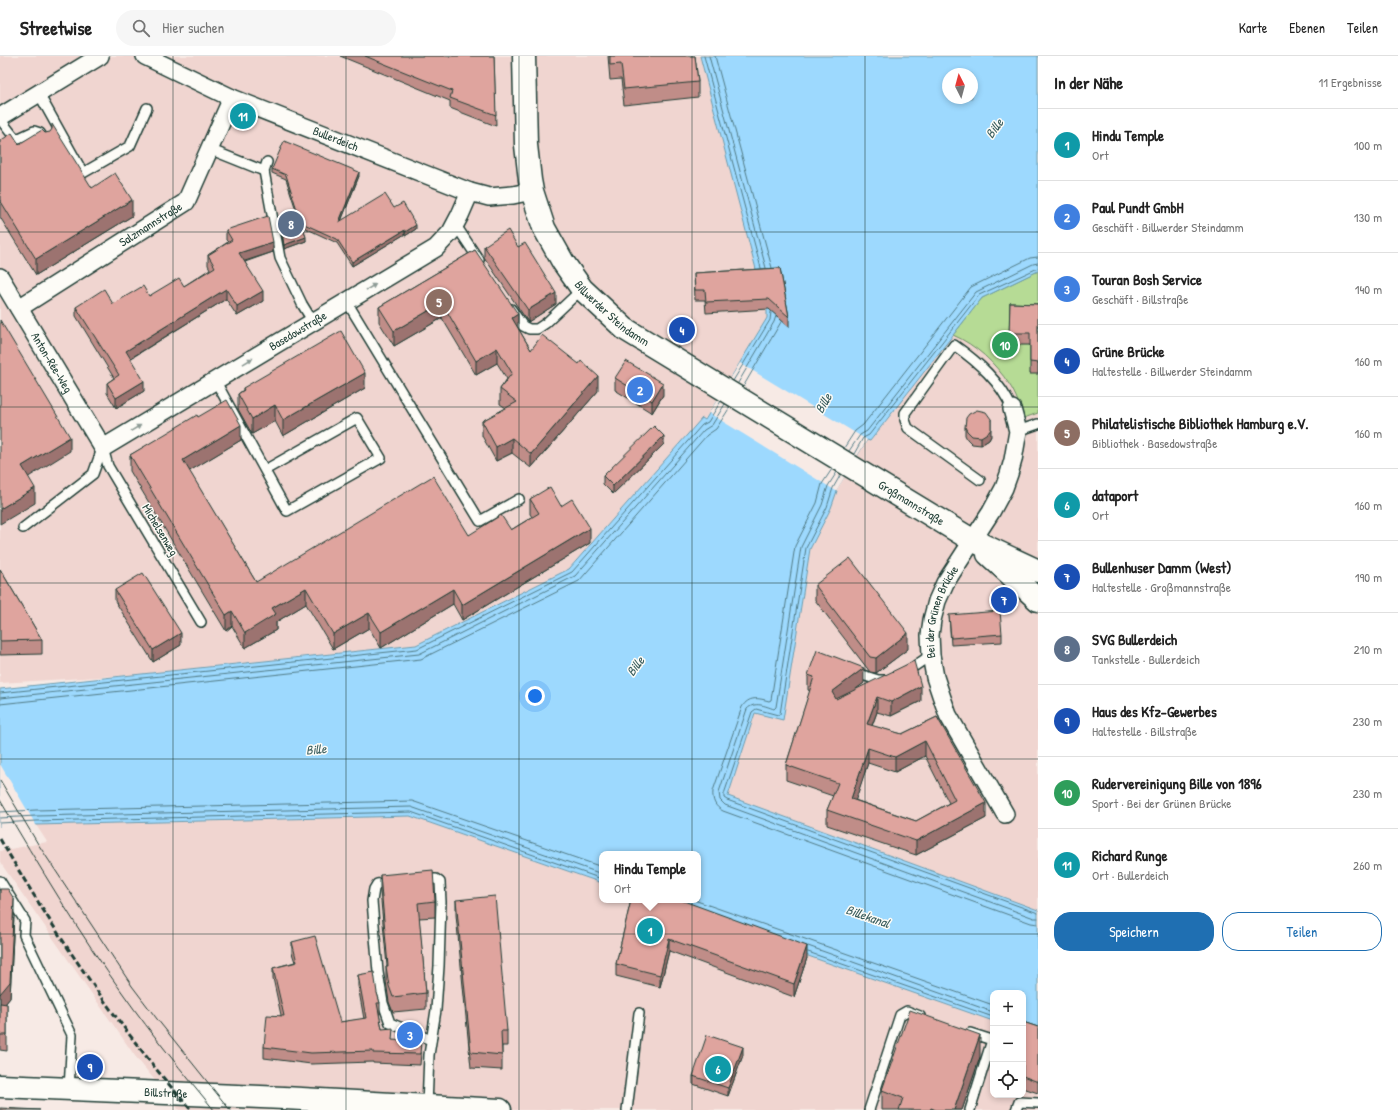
<!DOCTYPE html>
<html lang="de">
<meta charset="utf-8">
<style>
body{margin:0;font-family:"Patrick Hand",sans-serif;background:#f6f6f6;color:#222}
.controls{position:absolute;right:12px;bottom:12px;display:grid;overflow:hidden;border-radius:8px;box-shadow:0 2px 6px #0003}
.controls button{width:36px;height:36px;display:grid;place-items:center;padding:0;border:0;border-bottom:1px solid #e0e0e0;background:#fff;color:#222;font:20px sans-serif}
.compass{position:absolute;left:942px;top:12px;width:36px;height:36px;border-radius:50%;background:#fff;box-shadow:0 2px 6px #0003;rotate:354deg}
.you{position:absolute;left:535px;top:640px;width:14px;height:14px;margin:-10px;border:3px solid #fff;border-radius:50%;background:#1a73e8;box-shadow:0 0 0 6px #1a73e833}
.badge{display:grid;place-items:center;width:26px;height:26px;border-radius:50%;background:#1f6fb2;color:#fff;font-size:13px;font-weight:700}
.pin{position:absolute;translate:-50% -50%;border:2px solid #fff;box-shadow:0 1px 4px #0006}
.popup{position:absolute;left:599px;top:795px;width:102px;height:52px;box-sizing:border-box;display:grid;place-content:center;border-radius:8px;background:#fff;filter:drop-shadow(0 1px 3px #0005);font-size:13px;white-space:nowrap;color:#767676}
.popup b{font-size:15px;color:#222}
.popup::after{content:'';position:absolute;left:50%;top:100%;margin-left:-8px;border:8px solid transparent;border-top-color:#fff}
.list{margin:0;padding:0;list-style:none}
h2{display:flex;justify-content:space-between;align-items:center;height:52px;margin:0;padding:0 16px;font-size:17px}
h2 small{font-size:13px;font-weight:400;color:#767676}
.list li{display:grid;grid-template-columns:26px 1fr auto;gap:12px;align-items:center;box-sizing:border-box;height:72px;padding:0 16px;border-top:1px solid #e0e0e0}
.list b{display:block;font-size:15px;white-space:nowrap}
.list p{margin:0;font-size:13px;white-space:nowrap;color:#767676}
.list em{font-size:13px;font-style:normal;color:#767676}
.actions{display:flex;gap:8px;padding:12px 16px}
.actions a{flex:1;padding:9px 0;border:1px solid #1f6fb2;border-radius:16px;text-align:center;font-size:14px;color:#1f6fb2}
.actions .main{background:#1f6fb2;color:#fff}
.icon{flex:none;width:22px;height:22px;fill:none;stroke:currentColor;stroke-width:2;stroke-linecap:round;stroke-linejoin:round}
.map{position:relative;flex:none;width:1038px;height:1054px;overflow:hidden}
header{display:flex;align-items:center;gap:24px;box-sizing:border-box;height:56px;padding:0 20px;background:#fff;border-bottom:1px solid #e0e0e0}
header strong{font-size:19px}
nav{display:flex;gap:22px;margin-inline-start:auto;font-size:14px}
.search{width:280px;height:36px;background:#f6f6f6;display:flex;align-items:center;gap:10px;box-sizing:border-box;padding:0 14px;border-radius:22px;color:#767676;font-size:15px}
main{display:flex}
aside{flex:1;background:#fff}
.map>svg:first-child{display:block}
.built{fill:#f0d5d0}
.green{fill:#b6db95;stroke:#6a8c64}
.water{fill:#9dd9fe;stroke:#6b9bad;fill-rule:evenodd}
.pier{fill:#f7eae5}
.lines{fill:none;stroke-linecap:round;stroke-linejoin:round}
.shore{stroke:#517b85;stroke-width:1}
.service-casing{stroke:#1f3d34;stroke-width:12}
.minor-casing{stroke:#1f3d34;stroke-width:20}
.secondary-casing{stroke:#1f3d34;stroke-width:25}
.service{stroke:#fdfcf7;stroke-width:9}
.minor{stroke:#fdfcf7;stroke-width:17}
.secondary{stroke:#fdfcf7;stroke-width:22}
.tram{stroke:#1f3d34;stroke-width:1}
.rail{stroke:#1f3d34;stroke-width:3;stroke-dasharray:6 3;stroke-linecap:butt}
.wall{fill:#c08d88;stroke:#1f3d34;fill-rule:evenodd}
.shaded-wall{fill:#9c736f;stroke:#1f3d34}
.building{fill:#dfa49e;stroke:#1f3d34;fill-rule:evenodd}
.oneway{fill:#8e9c96}
.grid{fill:none;stroke:#1f3d34;stroke-width:1;stroke-opacity:0.55}
.labels{text-anchor:middle;stroke-width:3;stroke-linejoin:round;paint-order:stroke}
.street-label{font-size:12px;fill:#1f3d34;stroke:#fdfcf7}
.water-label{font-size:13px;font-style:italic;fill:#385c5c;stroke:#fdfcf7}
</style>
<header>
<strong>Streetwise</strong>
<div class="search"><svg class="icon" aria-label="search" viewBox="0 0 24 24"><circle cx="10" cy="10" r="6"/><path d="M15 15l6 6"/></svg>Hier suchen</div>
<nav><a>Karte</a><a>Ebenen</a><a>Teilen</a></nav>
</header>
<main>
<div class="map">
<svg width="1038" height="1054" viewBox="0 0 1038 1054">
<rect width="100%" height="100%" fill="#f7eae5"/>
<filter id="ink" filterUnits="userSpaceOnUse"><feTurbulence type="fractalNoise" baseFrequency=".025" numOctaves="2"/><feDisplacementMap in="SourceGraphic" scale="8" xChannelSelector="R" yChannelSelector="G"/><feConvolveMatrix kernelMatrix="1 2 1 2 8 2 1 2 1" color-interpolation-filters="sRGB"/></filter>
<g filter="url(#ink)">
<g class="built">
<polygon points="0,0 700,0 756,212 767,255 767,262 704,364 702,363 569,513 416,589 133,619 0,627"/>
<polygon points="1038,215 1038,854 728,740 755,657 783,664 810,493 831,452 836,435 867,384 870,385 982,242"/>
<polygon points="410,760 602,827 602,844 649,844 993,965 993,1039 1023,1039 1023,976 1038,981 1038,1054 179,1054 135,1000 0,806 0,795 47,786 36,769"/>
</g>
<path class="green" d="M1038 215V357L1024 362C1020 351 1016 338 1009 328 995 307 976 289 953 279L982 242Z"/>
<path class="water" d="M700 0H1038V215L982 242 870 385 867 384 836 434 837 435 831 452 810 493 783 664 755 657 728 740 1038 854V981L1023 976V937H993V965L649 844H698V798H602V827L410 760 36 769 0 771V633L416 589 569 513 702 362 705 364 767 262V255ZM948 18H972V42H948Z"/>
<g class="pier">
<polygon points="740,307 867,384 836,435 709,357"/>
<polygon points="0,708 36,769 37,770 0,773"/>
</g>
<g class="lines">
<g class="shore">
<polyline points="704,0 761,212"/>
<polyline points="709,0 766,212"/>
<polyline points="715,0 772,212"/>
<polyline points="733,325 770,264 771,256"/>
<polyline points="738,327 774,266 776,260"/>
<polyline points="743,331 781,266"/>
<polyline points="844,392 855,375 863,369 971,231 1030,202 1038,201"/>
<polyline points="849,395 860,379 867,375 976,236 1033,208 1038,207"/>
<polyline points="854,398 863,382 869,379 979,239 1038,212"/>
<path d="M832 413 822 428 817 447 795 490 771 644 769 645C758 642 749 640 742 651L713 735C712 744 715 751 723 755L1031 867 1038 868"/>
<path d="M837 416 828 430 822 449 801 491 776 651 774 653C765 650 755 645 747 653L719 736 720 744 725 749 1034 862H1038"/>
<polyline points="841,418 833,432 827,451 806,492 780,658 778,659 756,653 752,656 724,738 724,742 727,744 1038,857"/>
<polyline points="0,637 417,593 572,516 702,369 708,366 721,345"/>
<polyline points="0,642 419,598 575,520 704,374 712,369 725,348"/>
<polyline points="0,648 421,603 579,525 707,379 716,373 730,351"/>
<polyline points="0,756 36,754 412,745 602,811"/>
<polyline points="0,762 36,760 411,751 602,818"/>
<polyline points="0,767 36,765 411,756 602,823"/>
<polyline points="694,844 993,949"/>
<polyline points="808,890 993,956"/>
<polyline points="808,896 993,961"/>
</g>
<g class="service-casing">
<g id="service">
<polyline points="39,38 83,117 130,90 147,52"/>
<polyline points="0,63 14,81 19,82 34,75 40,77 45,85"/>
<polyline points="209,93 264,115 267,106"/>
<polyline points="264,115 280,202 302,248 313,266"/>
<polyline points="455,168 479,204"/>
<polyline points="347,246 480,465 519,443"/>
<polyline points="511,253 523,270 529,273 537,273 546,267 582,233"/>
<polyline points="215,324 287,455 381,402 357,362 265,414"/>
<polyline points="1018,375 1038,368"/>
<polyline points="103,392 108,410 201,566"/>
<path d="M980 424 908 372 905 364V357L954 289C978 306 1001 326 1012 353"/>
<polyline points="23,472 93,418 102,393"/>
<polyline points="853,616 878,624 887,624"/>
<polyline points="906,616 931,599"/>
<polyline points="421,823 436,823 440,826 441,846 439,910 436,954 429,999 427,1050"/>
<polyline points="0,825 25,865 24,879 72,979 69,1033"/>
<polyline points="392,826 377,828 374,833 372,845 378,916 383,947 390,967 431,984"/>
<polyline points="627,1054 639,957"/>
<polyline points="869,1054 900,959 907,955 920,960"/>
<polyline points="970,1054 992,984 970,977"/>
<polyline points="1016,1054 1019,1046 1038,1047"/>
</g>
</g>
<g class="minor-casing">
<g id="minor">
<path id="s1" d="M145 0 232 42 470 136 489 141 513 139 532 135"/>
<polyline points="0,61 100,0"/>
<path id="s2" d="M0 221 103 392 436 192 451 176 460 159 470 136"/>
<path id="s3" d="M19 252 186 146 232 42"/>
<path id="s4" d="M1005 758 948 659 941 639 935 621 931 599 930 579 932 564 937 545 945 527 991 456 1004 432 1009 418 1013 404 1018 375 1012 353"/>
</g>
</g>
<g class="secondary-casing">
<g id="secondary">
<path id="s5" d="M524 0 526 89 530 124 532 135 544 172 563 206 582 233 625 273 972 484 1038 515"/>
<polyline points="988,498 1038,544"/>
<path id="s6" d="M0 1030 284 1042 500 1054"/>
</g>
</g>
<use href="#service" class="service"/>
<use href="#minor" class="minor"/>
<use href="#secondary" class="secondary"/>
<g class="tram">
<polyline points="0,724 38,788 132,930 157,963 230,1054"/>
<path d="M0 744C39 810 79 877 124 939 152 979 183 1016 214 1054"/>
</g>
<path class="rail" d="M0 783C44 858 92 932 146 1000 160 1019 176 1036 191 1054"/>
</g>
<g class="wall">
<polygon points="340,0 494,0 496,70 450,52 450,45"/>
<polygon points="608,0 695,0 698,26 698,41 624,49 621,23 610,24"/>
<polygon points="0,85 19,88 92,132 132,160 36,219 0,161"/>
<polygon points="272,113 359,120 341,165 394,152 416,173 405,180 405,178 352,210 337,187 303,171 306,185 284,193 280,167 280,163 297,157 286,123 272,117"/>
<polygon points="226,174 273,196 245,206 263,245 237,260 226,243 130,303 144,335 116,352 107,337 107,327 114,322 76,260 76,251 113,248 149,240 184,230 210,213 208,209 208,199 228,186 226,184"/>
<polygon points="484,190 518,191 556,248 528,266 484,201"/>
<polygon points="475,194 518,272 531,294 598,335 531,412 512,397 496,405 482,380 482,365 506,352 500,348 500,333 507,323 497,307 476,319 442,262 394,290 379,266 379,251"/>
<polygon points="780,212 789,261 789,271 769,253 706,257 705,244 695,244 694,217"/>
<polygon points="1010,247 1038,248 1038,318 1030,318 1030,289 1009,289"/>
<polygon points="615,322 663,339 652,357 615,334"/>
<polygon points="243,332 365,332 283,380 275,365 252,378 238,353 238,338 243,334"/>
<polygon points="198,361 241,384 189,415 256,526 469,479 511,474 532,461 530,458 530,443 561,450 590,487 462,564 453,548 381,592 369,572 333,593 306,548 276,566 276,574 245,592 232,570 226,575 130,415 130,399"/>
<polygon points="965,371 991,380 989,384 981,389 972,388 967,383 965,379"/>
<polygon points="664,388 613,438 603,428 603,420"/>
<polygon points="0,513 42,584 42,598 0,599"/>
<polygon points="815,529 908,593 876,617 870,616 815,544"/>
<polygon points="115,534 181,589 153,606 115,545"/>
<polygon points="949,559 1002,578 1002,586 951,589"/>
<path d="M808 619 864 627 852 635 921 645 891 660 877 656 872 670 902 678 937 661 986 762 916 799 827 769V754L833 740 786 724V709L810 635 808 634ZM925 700 949 747 916 765 855 744 868 707 895 716Z"/>
<polygon points="380,819 435,845 435,861 419,862 426,937 426,953 393,956 389,946 386,925 386,910 387,910 380,835"/>
<polygon points="0,833 14,859 10,942 5,948 7,948 7,995 0,994"/>
<polygon points="456,844 507,975 507,990 502,990 502,1014 471,1012 456,859"/>
<polygon points="631,844 807,902 794,941 669,895 660,931 616,920 616,908"/>
<polygon points="292,886 340,966 364,963 358,930 358,919 377,937 380,947 380,958 379,958 382,973 392,984 421,997 420,1009 373,1007 373,1006 311,1008 264,1002 264,991 281,959 273,922 273,912 295,906 292,897"/>
<polygon points="1023,966 1038,971 1038,1037 1023,1032"/>
<polygon points="743,999 728,1040 693,1028 693,1020"/>
<polygon points="980,1001 962,1054 882,1054 882,1034"/>
</g>
<g class="shaded-wall">
<polygon points="359,116 359,120 339,170 339,166"/>
<polygon points="132,144 132,160 36,219 36,203"/>
<polygon points="416,169 416,173 405,180 405,176"/>
<polygon points="405,174 405,178 352,210 352,206"/>
<polygon points="306,181 306,185 284,193 284,189"/>
<polygon points="273,186 273,196 239,207 239,197"/>
<polygon points="226,233 226,243 126,305 126,295"/>
<polygon points="263,235 263,245 237,260 237,250"/>
<polygon points="556,237 556,248 528,266 528,254"/>
<polygon points="442,247 442,262 394,290 394,275"/>
<polygon points="518,258 518,273 512,262"/>
<polygon points="497,292 497,307 476,319 476,305"/>
<polygon points="365,317 365,332 283,380 283,364"/>
<polygon points="598,320 598,335 531,412 531,398"/>
<polygon points="144,325 144,335 116,352 116,342"/>
<polygon points="663,327 663,339 652,357 652,345"/>
<polygon points="275,349 275,365 252,378 252,363"/>
<polygon points="991,363 991,380 989,384 981,389 981,381"/>
<polygon points="241,369 241,384 183,419 183,404"/>
<polygon points="664,380 664,388 613,438 613,430"/>
<polygon points="70,381 70,395 22,425 22,410"/>
<polygon points="512,382 512,397 496,405 496,391"/>
<polygon points="35,432 35,447 0,468 0,453"/>
<polygon points="590,472 590,487 462,564 462,549"/>
<polygon points="306,532 306,548 276,566 276,574 245,592 245,577 272,552"/>
<polygon points="453,533 453,548 381,592 381,576"/>
<polygon points="232,555 232,570 226,575 226,559"/>
<polygon points="369,557 369,572 333,593 333,578"/>
<polygon points="181,577 181,589 153,606 153,594"/>
<polygon points="908,577 908,593 876,617 876,602"/>
<polygon points="864,612 864,627 832,651 832,636"/>
<polygon points="921,630 921,645 891,660 891,646"/>
<polygon points="877,641 877,656 867,683 867,668"/>
<polygon points="925,685 925,700 895,716 895,701"/>
<polygon points="868,692 868,707 851,758 851,743"/>
<polygon points="986,747 986,762 916,799 916,785"/>
<polygon points="14,843 14,859 10,942 0,954 0,938"/>
<polygon points="669,883 669,895 660,931 660,919"/>
<polygon points="807,890 807,902 794,941 794,928"/>
<polygon points="980,979 980,1001 962,1054 954,1054"/>
<polygon points="743,991 743,999 728,1040 728,1032"/>
</g>
<g class="building">
<polygon points="365,0 494,0 496,59 450,42 452,35"/>
<polygon points="610,0 695,0 698,26 624,33 621,8 610,9"/>
<polygon points="52,68 92,132 115,117 132,144 36,203 0,144 0,85 12,77 19,88 42,74 45,77 50,76 52,73"/>
<polygon points="284,85 359,116 339,166 385,138 394,152 403,147 416,169 405,176 405,174 352,206 337,183 302,167 306,181 284,189 280,163 298,157 286,119 272,113"/>
<polygon points="268,160 273,186 239,197 263,235 237,250 226,233 126,295 144,325 116,342 107,327 119,319 76,251 104,233 113,248 143,230 149,240 179,222 184,230 215,211 208,199 232,184 226,174"/>
<polygon points="508,174 518,191 525,187 556,237 528,254 484,190"/>
<polygon points="475,194 518,258 512,262 531,294 542,279 579,308 581,305 598,320 531,398 512,382 496,391 482,365 517,346 500,333 512,317 497,292 476,305 442,247 394,275 379,251"/>
<polygon points="780,212 789,261 769,243 706,246 705,234 695,234 694,217"/>
<polygon points="1010,247 1038,248 1038,307 1030,306 1030,277 1009,277"/>
<polygon points="0,264 70,381 22,410 35,432 0,453"/>
<polygon points="341,275 365,317 283,364 275,349 252,363 238,338 244,334 243,332"/>
<polygon points="626,305 663,327 652,345 615,322"/>
<polygon points="227,344 241,369 183,404 256,526 433,420 469,479 501,459 511,474 539,457 530,443 550,431 561,450 572,443 590,472 462,549 453,533 381,576 369,557 333,578 306,532 272,552 276,558 245,577 232,555 226,559 130,399 197,359 198,361"/>
<polygon points="977,354 986,356 991,363 991,373 989,376 981,381 972,380 967,375 965,371 966,362 969,358"/>
<polygon points="654,370 664,380 613,430 603,420"/>
<polygon points="850,502 908,577 876,602 870,601 815,529"/>
<polygon points="0,513 42,584 0,585"/>
<polygon points="143,517 181,577 153,594 115,534"/>
<polygon points="1000,555 1002,578 951,582 949,559"/>
<path d="M817 594 864 612 832 636 836 643 914 605 921 630 891 646 877 641 867 668 902 678 937 661 986 747 916 785 827 754 838 727 786 709 814 621 808 619ZM925 685 955 744 916 765 851 743 868 692 895 701Z"/>
<polygon points="433,814 435,845 418,847 426,937 393,941 389,930 386,910 388,910 380,819"/>
<polygon points="0,833 8,833 14,843 10,926 0,938"/>
<polygon points="495,840 507,975 501,975 502,999 471,996 456,844"/>
<polygon points="631,844 681,844 807,890 794,928 669,883 660,919 616,908"/>
<polygon points="315,880 340,966 366,962 358,919 374,916 377,937 380,947 377,947 382,973 393,972 392,984 421,986 420,998 373,997 373,995 311,997 264,991 267,959 284,960 273,912 297,906 292,886"/>
<polygon points="0,947 7,948 7,979 0,979"/>
<polygon points="910,954 980,979 954,1054 936,1054 931,1052 930,1054 899,1054 903,1042 882,1034"/>
<polygon points="1023,966 1038,971 1038,1026 1023,1020"/>
<polygon points="707,979 743,991 728,1032 693,1020"/>
<polygon points="0,1052 40,1054 0,1054"/>
</g>
<defs><path id="oneway-solid" d="M-6-.8H1V-3.2L6.5 0L1 3.2V.8H-6Z"/></defs>
<g class="oneway">
<use href="#oneway-solid" transform="translate(371 231) rotate(-31)"/>
<use href="#oneway-solid" transform="translate(248 305) rotate(-31)"/>
<use href="#oneway-solid" transform="translate(136 372) rotate(-31)"/>
</g>
</g>
<path class="grid" d="M173 0V1054M346 0V1054M519 0V1054M692 0V1054M865 0V1054M0 176H1038M0 351H1038M0 527H1038M0 703H1038M0 878H1038"/>
<g class="labels">
<g class="street-label">
<text dy="4" stroke="none"><textPath href="#s1" startOffset="208">Bullerdeich</textPath></text>
<text dy="4" stroke="none"><textPath href="#s3" startOffset="156">Salzmannstraße</textPath></text>
<text dy="4" stroke="none"><textPath href="#s5" startOffset="285">Billwerder Steindamm</textPath></text>
<text dy="4" stroke="none"><textPath href="#s2" startOffset="427">Basedowstraße</textPath></text>
<text dy="4" stroke="none"><textPath href="#s2" startOffset="100">Anton-Rée-Weg</textPath></text>
<text dy="4" stroke="none"><textPath href="#s5" startOffset="640">Großmannstraße</textPath></text>
<text transform="translate(160 474) rotate(59)" y="4">Michelsenweg</text>
<text dy="4" stroke="none"><textPath href="#s4" startOffset="222">Bei der Grünen Brücke</textPath></text>
<text dy="4" stroke="none"><textPath href="#s6" startOffset="166">Billstraße</textPath></text>
</g>
<g class="water-label">
<text transform="translate(994 72) rotate(-54)" y="5">Bille</text>
<text transform="translate(823 347) rotate(-60)" y="5">Bille</text>
<text transform="translate(635 610) rotate(-53)" y="5">Bille</text>
<text transform="translate(316 693) rotate(-5)" y="5">Bille</text>
<text transform="translate(868 860) rotate(19)" y="5">Billekanal</text>
</g>
</g>
</svg>
<div class="controls">
<button>+</button>
<button>−</button>
<button><svg class="icon" aria-label="locate" viewBox="0 0 24 24"><circle cx="12" cy="12" r="6"/><path d="M12 2v4M12 18v4M2 12h4M18 12h4"/></svg></button>
</div>
<svg class="compass" viewBox="-18 -18 36 36"><path d="M0-13l5 13h-10z" fill="#e53935"/><path d="M0 13l5-13h-10z" fill="#767676"/></svg>
<div class="you"></div>
<div class="pin badge" style="left:650px;top:875px;background:#0f9aa8">1</div>
<div class="popup"><b>Hindu Temple</b>Ort</div>
<div class="pin badge" style="left:640px;top:334px;background:#3f7fe0">2</div>
<div class="pin badge" style="left:410px;top:979px;background:#3f7fe0">3</div>
<div class="pin badge" style="left:682px;top:274px;background:#1a4fb4">4</div>
<div class="pin badge" style="left:439px;top:246px;background:#8d6e63">5</div>
<div class="pin badge" style="left:718px;top:1013px;background:#0f9aa8">6</div>
<div class="pin badge" style="left:1004px;top:544px;background:#1a4fb4">7</div>
<div class="pin badge" style="left:291px;top:168px;background:#5c6f8a">8</div>
<div class="pin badge" style="left:90px;top:1011px;background:#1a4fb4">9</div>
<div class="pin badge" style="left:1005px;top:289px;background:#2e9e5b">10</div>
<div class="pin badge" style="left:243px;top:60px;background:#0f9aa8">11</div>
</div>
<aside>
<h2>In der Nähe<small>11 Ergebnisse</small></h2>
<ul class="list">
<li><span class="badge" style="background:#0f9aa8">1</span><div><b>Hindu Temple</b><p>Ort</p></div><em>100 m</em></li>
<li><span class="badge" style="background:#3f7fe0">2</span><div><b>Paul Pundt GmbH</b><p>Geschäft · Billwerder Steindamm</p></div><em>130 m</em></li>
<li><span class="badge" style="background:#3f7fe0">3</span><div><b>Touran Bosh Service</b><p>Geschäft · Billstraße</p></div><em>140 m</em></li>
<li><span class="badge" style="background:#1a4fb4">4</span><div><b>Grüne Brücke</b><p>Haltestelle · Billwerder Steindamm</p></div><em>160 m</em></li>
<li><span class="badge" style="background:#8d6e63">5</span><div><b>Philatelistische Bibliothek Hamburg e.V.</b><p>Bibliothek · Basedowstraße</p></div><em>160 m</em></li>
<li><span class="badge" style="background:#0f9aa8">6</span><div><b>dataport</b><p>Ort</p></div><em>160 m</em></li>
<li><span class="badge" style="background:#1a4fb4">7</span><div><b>Bullenhuser Damm (West)</b><p>Haltestelle · Großmannstraße</p></div><em>190 m</em></li>
<li><span class="badge" style="background:#5c6f8a">8</span><div><b>SVG Bullerdeich</b><p>Tankstelle · Bullerdeich</p></div><em>210 m</em></li>
<li><span class="badge" style="background:#1a4fb4">9</span><div><b>Haus des Kfz-Gewerbes</b><p>Haltestelle · Billstraße</p></div><em>230 m</em></li>
<li><span class="badge" style="background:#2e9e5b">10</span><div><b>Rudervereinigung Bille von 1896</b><p>Sport · Bei der Grünen Brücke</p></div><em>230 m</em></li>
<li><span class="badge" style="background:#0f9aa8">11</span><div><b>Richard Runge</b><p>Ort · Bullerdeich</p></div><em>260 m</em></li>
</ul>
<div class="actions"><a class="main">Speichern</a><a>Teilen</a></div>
</aside>
</main>
